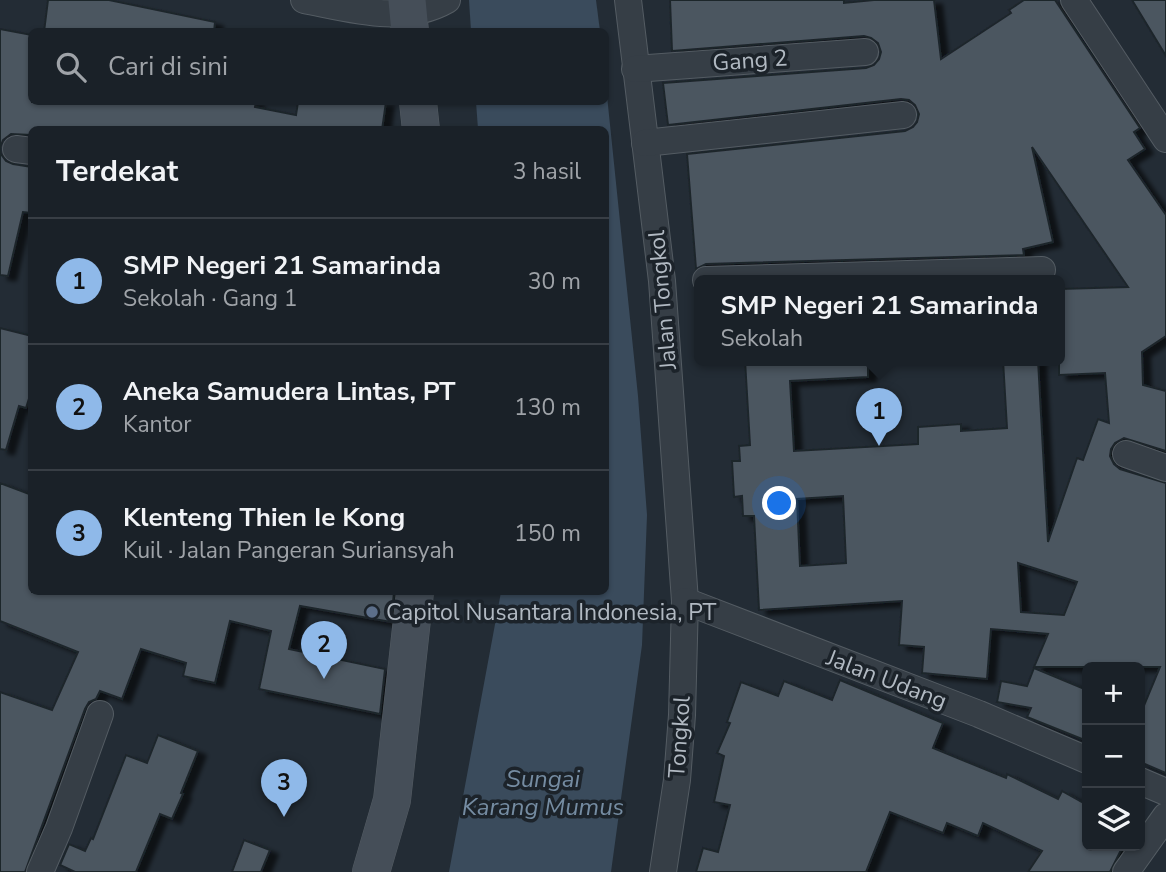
<!DOCTYPE html>
<html lang="id">
<meta charset="utf-8">
<style>
body{margin:0;font-family:"Nunito Sans",sans-serif;background:#232930;color:#f1f3f6}
.controls{position:absolute;right:21px;bottom:21px;display:grid;overflow:hidden;border-radius:10px;box-shadow:0 2px 5px #0004}
.controls button{width:63px;height:63px;display:grid;place-items:center;padding:0;border:0;border-bottom:2px solid #383e45;background:#1a2128;color:#f1f3f6;font:35px sans-serif}
.you{position:absolute;left:780px;top:504px;width:24px;height:24px;margin:-18px;border:5px solid #fff;border-radius:50%;background:#1a73e8;box-shadow:0 0 0 10px #1a73e833}
.badge{display:grid;place-items:center;width:46px;height:46px;border-radius:50%;background:#8fb9e9;color:#111;font-size:23px;font-weight:700}
.pin{position:absolute;translate:-50% -58px;filter:drop-shadow(0 2px 4px #0008)}
.pin::after{content:'';position:absolute;top:37px;width:24px;height:21px;background:inherit;clip-path:polygon(0 0,100% 0,50% 100%)}
.popup{position:absolute;left:694px;top:275px;width:371px;height:91px;box-sizing:border-box;display:grid;place-content:center;border-radius:10px;background:#1a2128;filter:drop-shadow(0 2px 5px #0005);font-size:23px;white-space:nowrap;color:#9fa3a8}
.popup b{font-size:26px;color:#f1f3f6}
.popup::after{content:'';position:absolute;left:50%;top:100%;margin-left:-14px;border:14px solid transparent;border-top-color:#1a2128}
.list{margin:0;padding:0;list-style:none}
h2{display:flex;justify-content:space-between;align-items:center;height:91px;margin:0;padding:0 28px;font-size:30px}
h2 small{font-size:23px;font-weight:400;color:#9fa3a8}
.list li{display:grid;grid-template-columns:46px 1fr auto;gap:21px;align-items:center;box-sizing:border-box;height:126px;padding:0 28px;border-top:2px solid #383e45}
.list b{display:block;font-size:26px;white-space:nowrap}
.list p{margin:0;font-size:23px;white-space:nowrap;color:#9fa3a8}
.list em{font-size:23px;font-style:normal;color:#9fa3a8}
.icon{flex:none;width:38px;height:38px;fill:none;stroke:currentColor;stroke-width:2;stroke-linecap:round;stroke-linejoin:round}
.map{position:relative;flex:none;width:1166px;height:872px;overflow:hidden}
.search{position:absolute;background:#1a2128;box-shadow:0 2px 5px #0004;left:28px;top:28px;width:581px;height:77px;display:flex;align-items:center;gap:18px;box-sizing:border-box;padding:0 24px;border-radius:10px;color:#9fa3a8;font-size:26px}
.panel{position:absolute;background:#1a2128;box-shadow:0 2px 5px #0004;left:28px;top:126px;width:581px;height:469px;border-radius:10px}
.map>svg:first-child{display:block}
.water{fill:#3a4b5c}
.building{fill:#4c5660;stroke:#1e252c;stroke-width:2;fill-rule:evenodd;filter:url(#shadow)}
.lines{fill:none;stroke-linecap:round;stroke-linejoin:round}
.minor-casing{stroke:#545c63;stroke-width:28}
.secondary-casing{stroke:#545c63;stroke-width:38}
.minor{stroke:#363e46;stroke-width:26}
.secondary{stroke:#454e58;stroke-width:37}
.service-dot{fill:#5c6f8a;stroke:#1c232a;stroke-width:2.5}
.labels{text-anchor:middle;stroke-width:7;stroke-linejoin:round;paint-order:stroke}
.street-label{font-size:23px;fill:#b1b9c2;stroke:#1c232a}
.poi-label{font-size:23px;fill:#b1b9c2;stroke:#1c232a;text-anchor:start}
.water-label{font-size:24px;font-style:italic;fill:#758ca2;stroke:#1c232a}
</style>
<div class="map">
<svg width="1166" height="872" viewBox="0 0 1166 872">
<defs>
<filter id="shadow"><feDropShadow dx="8" dy="4.5" stdDeviation="2" flood-color="#0009"/></filter>
</defs>
<rect width="100%" height="100%" fill="#232c35"/>
<g class="water">
<polygon points="469,0 596,0 600,31 471,31"/>
<polygon points="606,86 638,396 647,515 642,645 611,872 449,872 501,592 606,592 606,130 478,129 476,102 606,102"/>
</g>
<g class="building">
<polygon points="48,0 109,0 215,22 214,32 44,32"/>
<path d="M670 0H844V3L874 0H934L941 59 1011 13 1009 10 1024 0H1055L1140 128 1134 132 1145 149 1128 160 1166 215V336L1142 352 1143 385 1166 391V451L1124 438 1115 443 1111 449 1110 456 1114 464 1120 469 1166 483V773L1140 762V715L1160 667H1034L1048 634 991 629 987 679 922 673 924 647 899 645 902 601 759 610 754 516H743L742 496 734 497 732 461H740L739 446 750 445 745 360H868V377L790 381 794 451 918 444V427L961 424V431L1007 428 1003 360H1038L1048 542 1077 458 1083 460 1098 419 1109 423 1105 373 1059 375V289L1128 287 1032 147 1053 242 1023 249 1024 255 706 264 696 269 687 154 905 131 913 127 917 122 919 114 915 105 909 100 901 99 668 125 663 83 866 68 874 65 879 59 881 52 878 43 871 38 864 36 672 51ZM843 496 846 563 800 566 797 499ZM1018 563 1077 582 1064 615 1021 612Z"/>
<polygon points="1132,0 1166,0 1166,56"/>
<polygon points="0,29 32,35 32,102 256,102 255,107 296,115 298,102 386,102 382,130 32,130 32,135 11,134 3,140 0,148 1,154 6,161 13,164 32,167 32,213 23,212 8,276 0,275"/>
<polygon points="0,328 32,336 32,389 26,408 19,406 6,450 0,449"/>
<polygon points="0,483 32,495 32,592 394,592 391,622 300,606 289,649 385,669 380,714 259,689 271,631 230,621 215,683 183,676 186,663 141,649 122,699 100,691 96,699 89,702 85,709 25,872 0,872 0,692 52,710 78,652 0,621"/>
<polygon points="1034,668 1087,690 1087,741 1027,717 1031,708 997,702 1001,681 1027,686"/>
<polygon points="840,680 943,723 933,748 1006,778 1007,774 1058,799 1062,791 1087,805 1087,846 1123,846 1110,872 1028,872 1042,851 983,823 978,836 947,823 943,833 890,812 866,872 696,872 703,848 718,852 730,805 714,802 724,756 717,753 730,723 727,722 741,682 778,696 784,681 832,700"/>
<polygon points="158,735 198,751 181,793 183,794 172,819 160,814 136,872 75,872 60,865 69,844 85,851 91,838 93,839 126,755 147,763"/>
<polygon points="244,840 270,850 261,872 232,872"/>
</g>
<g class="lines">
<g class="minor-casing">
<g id="minor">
<path d="M304 0C351 9 403 25 447 0"/>
<polyline points="628,0 662,281 685,601 682,715 677,780 663,872"/>
<polyline points="1074,0 1166,139"/>
<polyline points="635,69 865,52"/>
<polyline points="645,143 903,115"/>
<polyline points="16,149 32,151"/>
<polyline points="706,280 1042,270"/>
<polyline points="1126,454 1166,468"/>
<polyline points="685,601 979,714 1087,760"/>
<polyline points="1140,781 1166,792"/>
<polyline points="40,872 59,828 100,714"/>
<polyline points="1126,872 1166,816"/>
</g>
</g>
<g class="secondary-casing">
<g id="secondary">
<polyline points="407,0 410,32"/>
<polyline points="418,102 421,130"/>
<polyline points="371,872 392,800 415,592"/>
</g>
</g>
<use href="#minor" class="minor"/>
<use href="#secondary" class="secondary"/>
</g>
<circle class="service-dot" cx="372" cy="612" r="7"/>
<g class="labels">
<g class="street-label">
<text transform="translate(750 60) rotate(-4)" y="8">Gang 2</text>
<text transform="translate(662 300) rotate(-95)" y="8">Jalan Tongkol</text>
<text transform="translate(887 679) rotate(21)" y="8">Jalan Udang</text>
<text transform="translate(679 737) rotate(-86)" y="8">Tongkol</text>
</g>
<g class="poi-label">
<text x="386" y="620">Capitol Nusantara Indonesia, PT</text>
</g>
<g class="water-label">
<text x="543" y="787">Sungai<tspan x="543" dy="28">Karang Mumus</tspan></text>
</g>
</g>
</svg>
<div class="controls">
<button>+</button>
<button>−</button>
<button><svg class="icon" aria-label="layers" viewBox="0 0 24 24"><path d="M12 4l9 5-9 5-9-5zM3 14l9 5 9-5"/></svg></button>
</div>
<div class="you"></div>
<div class="pin badge" style="left:879px;top:446px">1</div>
<div class="popup"><b>SMP Negeri 21 Samarinda</b>Sekolah</div>
<div class="pin badge" style="left:324px;top:679px">2</div>
<div class="pin badge" style="left:284px;top:817px">3</div>
<div class="search"><svg class="icon" aria-label="search" viewBox="0 0 24 24"><circle cx="10" cy="10" r="6"/><path d="M15 15l6 6"/></svg>Cari di sini</div>
<section class="panel">
<h2>Terdekat<small>3 hasil</small></h2>
<ul class="list">
<li><span class="badge">1</span><div><b>SMP Negeri 21 Samarinda</b><p>Sekolah · Gang 1</p></div><em>30 m</em></li>
<li><span class="badge">2</span><div><b>Aneka Samudera Lintas, PT</b><p>Kantor</p></div><em>130 m</em></li>
<li><span class="badge">3</span><div><b>Klenteng Thien Ie Kong</b><p>Kuil · Jalan Pangeran Suriansyah</p></div><em>150 m</em></li>
</ul>
</section>
</div>
